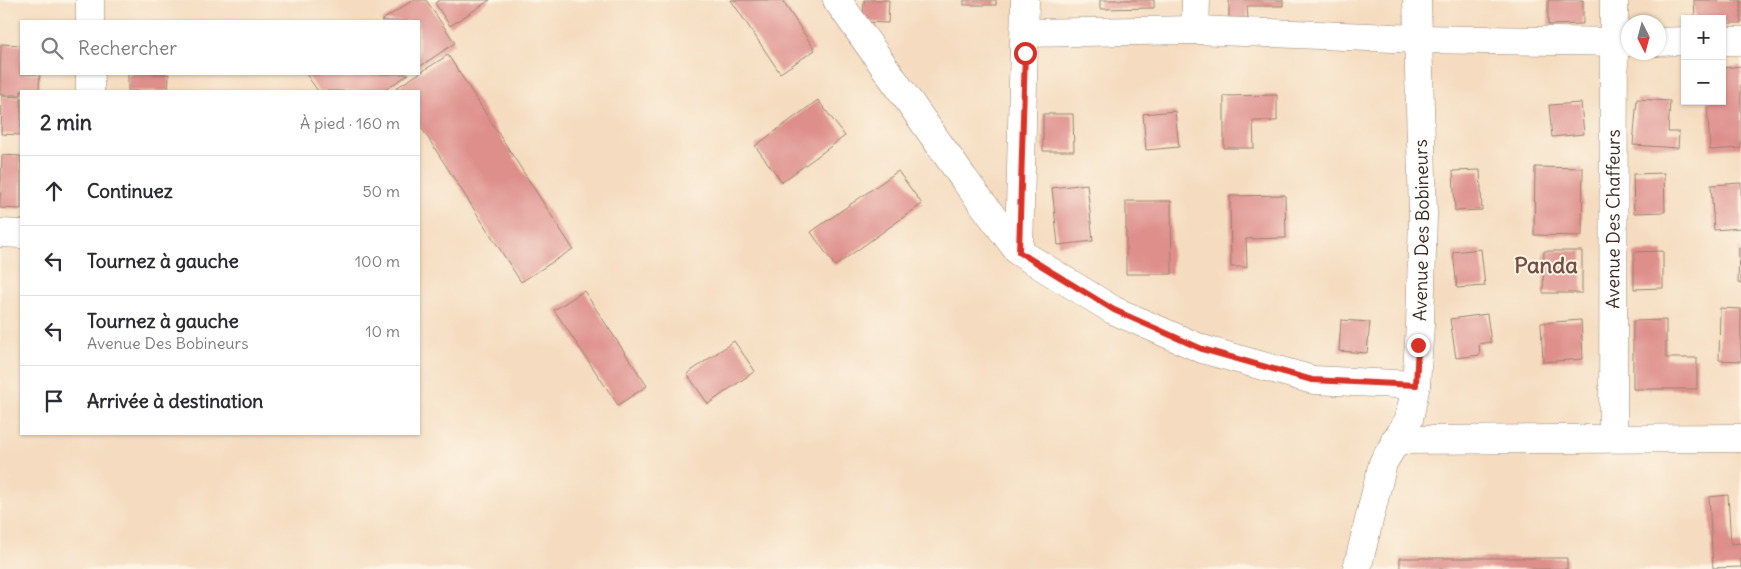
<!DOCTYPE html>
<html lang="fr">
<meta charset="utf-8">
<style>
body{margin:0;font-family:Delius,sans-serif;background:#f2f2f3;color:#2b2b33}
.controls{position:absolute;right:15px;top:15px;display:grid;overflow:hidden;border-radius:0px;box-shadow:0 1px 4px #0004}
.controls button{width:45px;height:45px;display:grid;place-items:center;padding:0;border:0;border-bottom:1px solid #e1e1e2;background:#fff;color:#2b2b33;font:25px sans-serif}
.compass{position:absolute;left:1621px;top:15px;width:45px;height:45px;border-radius:50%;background:#fff;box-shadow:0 1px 4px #0004;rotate:174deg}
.stop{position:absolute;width:15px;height:15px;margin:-11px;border:4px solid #d93025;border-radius:50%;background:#fff}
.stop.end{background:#d93025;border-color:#fff;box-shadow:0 1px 5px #0008}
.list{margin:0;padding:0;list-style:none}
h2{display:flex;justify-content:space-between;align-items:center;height:65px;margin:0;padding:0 20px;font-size:21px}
h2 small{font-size:16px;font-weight:400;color:#7c7c81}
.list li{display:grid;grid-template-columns:32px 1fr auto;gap:15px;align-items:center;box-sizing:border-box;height:70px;padding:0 20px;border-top:1px solid #e1e1e2}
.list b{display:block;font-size:19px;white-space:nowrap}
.list p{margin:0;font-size:16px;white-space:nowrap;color:#7c7c81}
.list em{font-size:16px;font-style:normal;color:#7c7c81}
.icon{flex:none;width:28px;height:28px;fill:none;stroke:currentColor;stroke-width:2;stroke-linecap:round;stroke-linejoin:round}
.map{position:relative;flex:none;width:1741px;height:569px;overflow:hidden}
.search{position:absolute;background:#fff;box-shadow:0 1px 4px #0004;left:20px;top:20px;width:400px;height:55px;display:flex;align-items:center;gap:12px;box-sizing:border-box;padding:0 18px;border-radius:0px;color:#7c7c81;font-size:19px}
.panel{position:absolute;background:#fff;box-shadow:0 1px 4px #0004;left:20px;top:90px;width:400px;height:345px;border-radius:0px}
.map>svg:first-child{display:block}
.building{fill:#de8e8b}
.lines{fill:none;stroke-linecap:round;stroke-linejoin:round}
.minor-casing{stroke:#98836f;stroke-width:29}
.minor{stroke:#fff;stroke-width:28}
.route{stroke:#d93025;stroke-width:6}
.labels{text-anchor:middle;stroke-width:4;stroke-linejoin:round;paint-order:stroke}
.street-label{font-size:18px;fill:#3b2a1e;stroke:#fcf5e5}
.district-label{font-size:22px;font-weight:bold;fill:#744d44;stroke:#fcf5e5}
</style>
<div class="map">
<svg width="1741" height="569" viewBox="0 0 1741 569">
<rect width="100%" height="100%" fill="#fcf5e5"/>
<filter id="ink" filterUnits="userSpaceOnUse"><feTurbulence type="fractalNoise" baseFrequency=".02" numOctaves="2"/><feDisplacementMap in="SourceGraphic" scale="10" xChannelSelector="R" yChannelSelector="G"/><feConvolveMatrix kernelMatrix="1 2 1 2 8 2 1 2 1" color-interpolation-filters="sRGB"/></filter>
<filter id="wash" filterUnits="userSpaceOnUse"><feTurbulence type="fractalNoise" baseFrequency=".0096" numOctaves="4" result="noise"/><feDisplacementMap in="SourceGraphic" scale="20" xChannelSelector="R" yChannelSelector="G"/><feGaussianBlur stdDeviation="1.12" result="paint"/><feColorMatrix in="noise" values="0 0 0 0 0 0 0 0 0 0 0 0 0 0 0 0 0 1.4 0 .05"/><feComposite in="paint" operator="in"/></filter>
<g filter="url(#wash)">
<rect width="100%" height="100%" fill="#f5dcc0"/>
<g id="blocks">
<g class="building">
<polygon points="413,0 426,0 455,43 419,67 419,21 381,21"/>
<polygon points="440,0 490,0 450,26 435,3"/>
<polygon points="731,0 782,0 815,50 780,73"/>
<polygon points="864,0 889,0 888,23 863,22"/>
<rect x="964" y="0" width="32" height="5"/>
<polygon points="1100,0 1154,0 1154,8 1100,9"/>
<polygon points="1229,0 1283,0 1283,6 1247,6 1248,19 1229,19"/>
<polygon points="1548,0 1583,0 1583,24 1548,25"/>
<polygon points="1694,0 1741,0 1741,23 1722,23 1722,19 1695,19"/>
<polygon points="1,44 21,45 21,74 40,74 39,91 21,91 21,95 0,95"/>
<polygon points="448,55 573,249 521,282 419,124 419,91 398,91 396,88"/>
<polygon points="1741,66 1741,148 1710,150 1707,101 1722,101 1722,68"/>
<polygon points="128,74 169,74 168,91 128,91"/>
<polygon points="306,74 409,74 383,91 318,91"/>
<polygon points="1277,95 1277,121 1253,121 1254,148 1224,148 1224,96"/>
<polygon points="2,96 21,97 21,135 1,134"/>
<polygon points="1637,99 1670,101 1668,132 1679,132 1678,148 1633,145"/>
<polygon points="818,100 845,136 782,182 755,146"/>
<polygon points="1581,103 1584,134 1552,137 1549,105"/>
<polygon points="1175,111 1179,147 1146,150 1143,114"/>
<polygon points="1043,114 1073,114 1074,151 1043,151"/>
<polygon points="2,155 21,156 21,209 0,208"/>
<polygon points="1535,167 1583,168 1582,236 1534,235"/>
<polygon points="1480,170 1482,210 1455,211 1453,171"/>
<polygon points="898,171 922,204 835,266 811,232"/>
<polygon points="1664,173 1665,212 1634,213 1633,174"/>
<polygon points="1741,183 1741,228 1714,230 1711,185"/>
<polygon points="1087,184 1093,241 1058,245 1052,188"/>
<polygon points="1285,195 1286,238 1246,239 1247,267 1231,267 1230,196"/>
<polygon points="1126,201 1171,201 1172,274 1126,274"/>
<polygon points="1739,248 1741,248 1741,284 1738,283"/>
<polygon points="1481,249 1485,286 1457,288 1453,252"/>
<polygon points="1544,251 1582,251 1582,293 1543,293"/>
<polygon points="1663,251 1663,288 1634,289 1634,252"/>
<polygon points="584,291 647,386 618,405 554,310"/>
<polygon points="1720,308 1741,309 1741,361 1719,360"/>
<polygon points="1487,314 1491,342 1479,344 1480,355 1456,358 1450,319"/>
<polygon points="1341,320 1370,322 1367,353 1339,351"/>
<polygon points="1581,320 1583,359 1543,362 1541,323"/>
<polygon points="1666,320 1666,358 1697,358 1697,389 1633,389 1633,321"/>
<polygon points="734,341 755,371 708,404 687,374"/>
<polygon points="1728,495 1731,544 1741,543 1741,567 1713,568 1709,497"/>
<rect x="1400" y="558" width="167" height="11"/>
</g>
</g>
</g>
<g filter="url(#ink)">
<use href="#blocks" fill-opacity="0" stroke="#98836f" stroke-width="1"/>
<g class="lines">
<g class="minor-casing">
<g id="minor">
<polyline points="837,0 964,179 1019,252 1113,310 1202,349 1313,380 1416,385"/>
<polyline points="90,21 90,0"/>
<polyline points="1195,30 1196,0"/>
<polyline points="1025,33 1195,30 1417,39 1628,42"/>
<polyline points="1722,41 1741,41"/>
<polyline points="1658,42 1685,41"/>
<polyline points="90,91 90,74"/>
<polyline points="0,233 21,234"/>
<polyline points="1019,252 1025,0"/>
<path id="s1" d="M1613 438 1614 0"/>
<polyline points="1395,440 1741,438"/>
<path id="s2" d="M1357 569 1383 463 1409 419 1416 385 1420 325 1423 214 1417 0"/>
</g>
</g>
<use href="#minor" class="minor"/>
</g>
</g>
<g class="lines" filter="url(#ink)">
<polyline class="route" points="1025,53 1019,252 1114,310 1202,349 1312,380 1416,385 1418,345"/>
</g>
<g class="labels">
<g class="street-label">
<text dy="6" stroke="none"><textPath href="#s1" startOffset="219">Avenue Des Chaffeurs</textPath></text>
<text dy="6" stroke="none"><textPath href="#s2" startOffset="350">Avenue Des Bobineurs</textPath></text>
</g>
<g class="district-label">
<text x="1546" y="273">Panda</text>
</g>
</g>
</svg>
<div class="controls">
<button>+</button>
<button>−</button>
</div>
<svg class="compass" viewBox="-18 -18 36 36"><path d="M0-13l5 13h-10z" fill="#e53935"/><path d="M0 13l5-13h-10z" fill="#7c7c81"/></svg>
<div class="stop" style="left:1025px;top:53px"></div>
<div class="stop end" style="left:1418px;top:345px"></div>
<div class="search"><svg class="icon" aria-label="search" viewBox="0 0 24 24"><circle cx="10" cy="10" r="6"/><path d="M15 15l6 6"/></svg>Rechercher</div>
<section class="panel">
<h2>2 min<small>À pied · 160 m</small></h2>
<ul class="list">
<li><svg class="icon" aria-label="ahead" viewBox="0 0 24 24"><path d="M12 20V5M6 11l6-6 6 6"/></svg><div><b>Continuez</b></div><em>50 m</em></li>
<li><svg class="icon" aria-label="left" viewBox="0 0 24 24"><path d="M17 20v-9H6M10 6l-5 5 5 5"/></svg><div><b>Tournez à gauche</b></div><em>100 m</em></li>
<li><svg class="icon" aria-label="left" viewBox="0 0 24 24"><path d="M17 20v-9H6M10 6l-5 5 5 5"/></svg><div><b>Tournez à gauche</b><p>Avenue Des Bobineurs</p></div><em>10 m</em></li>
<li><svg class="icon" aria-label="arrive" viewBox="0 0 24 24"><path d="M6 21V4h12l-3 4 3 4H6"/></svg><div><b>Arrivée à destination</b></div></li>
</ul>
</section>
</div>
